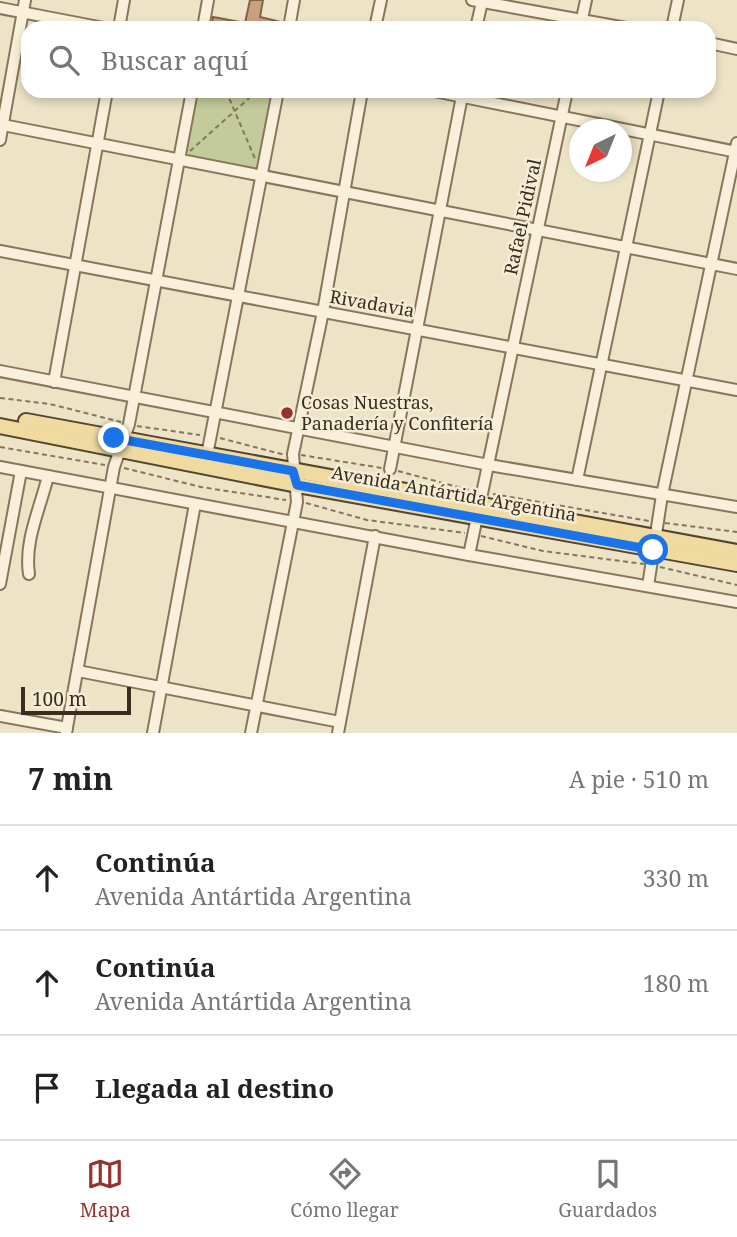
<!DOCTYPE html>
<html lang="es">
<meta charset="utf-8">
<style>
body{margin:0;font-family:"Noto Serif",serif;background:#f6f6f6;color:#222}
.compass{position:absolute;left:569px;top:119px;width:63px;height:63px;border-radius:50%;background:#fff;box-shadow:0 4px 10px #0003;rotate:223deg}
.scale{position:absolute;left:21px;bottom:18px;width:110px;box-sizing:border-box;padding-left:7px;border:4px solid #392d20;border-top:0;font-size:19px;line-height:24px;white-space:nowrap;color:#392d20;-webkit-text-stroke:5px #f5edd6;paint-order:stroke}
.stop{position:absolute;width:21px;height:21px;margin:-16px;border:5px solid #1a73e8;border-radius:50%;background:#fff}
.stop.end{background:#1a73e8;border-color:#fff;box-shadow:0 2px 7px #0008}
.list{margin:0;padding:0;list-style:none}
h2{display:flex;justify-content:space-between;align-items:center;height:91px;margin:0;padding:0 28px;font-size:30px}
h2 small{font-size:23px;font-weight:400;color:#767676}
.list li{display:grid;grid-template-columns:46px 1fr auto;gap:21px;align-items:center;box-sizing:border-box;height:105px;padding:0 28px;border-top:2px solid #e0e0e0}
.list b{display:block;font-size:26px;white-space:nowrap}
.list p{margin:0;font-size:23px;white-space:nowrap;color:#767676}
.list em{font-size:23px;font-style:normal;color:#767676}
.icon{flex:none;width:38px;height:38px;fill:none;stroke:currentColor;stroke-width:2;stroke-linecap:round;stroke-linejoin:round}
.map{position:relative;flex:none;width:737px;height:733px;overflow:hidden}
.search{position:absolute;background:#fff;box-shadow:0 4px 10px #0003;left:21px;right:21px;top:21px;height:77px;display:flex;align-items:center;gap:18px;box-sizing:border-box;padding:0 24px;border-radius:21px;color:#767676;font-size:26px}
.sheet{height:406px;background:#fff}
nav{display:flex;justify-content:space-around;align-items:center;box-sizing:border-box;height:98px;border-top:2px solid #e0e0e0;background:#fff;font-size:19px;color:#767676}
nav a{display:grid;justify-items:center;gap:4px}
nav .on{color:#95322e}
.map>svg:first-child{display:block}
.green{fill:#c3cb9a}
.building{fill:#caa17e;stroke:#866143;stroke-width:2}
.lines{fill:none;stroke-linecap:round;stroke-linejoin:round}
.minor-casing{stroke:#88765c;stroke-width:14}
.major-casing{stroke:#564430;stroke-width:18}
.path{stroke:#88765c;stroke-width:2;stroke-dasharray:5 3.5;stroke-linecap:butt}
.minor{stroke:#f8f0da;stroke-width:10}
.major{stroke:#efdaa0;stroke-width:14}
.route{stroke:#1a73e8;stroke-width:9}
.poi-dot{fill:#95322e;stroke:#f5edd6;stroke-width:2.5}
.labels{text-anchor:middle;stroke-width:5;stroke-linejoin:round;paint-order:stroke}
.street-label{font-size:18px;fill:#392d20;stroke:#f5edd6}
.poi-label{font-size:18px;fill:#392d20;stroke:#f5edd6;text-anchor:start}
</style>
<div class="map">
<svg width="737" height="733" viewBox="0 0 737 733">
<rect width="100%" height="100%" fill="#ede3c6"/>
<polygon class="green" points="198,91 273,91 259,165 254,169 191,157 186,151"/>
<polygon class="building" points="250,0 263,0 260,17 281,22 280,28 211,28 213,17 245,23"/>
<g class="lines">
<g class="minor-casing">
<g id="minor">
<polyline points="472,0 626,28"/>
<polyline points="0,8 104,28"/>
<polyline points="119,28 124,0"/>
<polyline points="203,28 208,0"/>
<polyline points="289,28 294,0"/>
<polyline points="375,28 381,0"/>
<polyline points="476,28 482,2"/>
<polyline points="580,28 586,0"/>
<polyline points="672,28 678,0"/>
<polyline points="709,43 737,49"/>
<polyline points="434,91 737,152"/>
<polyline points="3,125 737,269"/>
<polyline points="0,140 25,0"/>
<polyline points="0,251 737,390"/>
<polyline points="0,371 489,465 737,507"/>
<polyline points="54,382 107,91"/>
<polyline points="207,455 278,91"/>
<polyline points="0,467 469,555 737,602"/>
<polyline points="390,469 463,91"/>
<polyline points="577,480 659,91"/>
<polyline points="469,555 567,91"/>
<path d="M29 574C24 541 40 509 48 476"/>
<polyline points="0,584 21,471"/>
<polyline points="648,586 662,495 737,143"/>
<polyline points="78,671 340,722"/>
<polyline points="0,716 67,728"/>
<polyline points="66,733 114,467 129,424 192,91"/>
<polyline points="153,733 195,504"/>
<polyline points="251,733 297,502 293,454 323,312 362,91"/>
<polyline points="338,733 375,536"/>
</g>
</g>
<g class="major-casing">
<g id="major">
<polyline points="26,421 737,552"/>
<polyline points="0,426 297,485 737,564"/>
</g>
</g>
<g class="path">
<polyline points="226,91 256,161"/>
<polyline points="190,151 257,91"/>
<polyline points="0,398 50,404 121,422"/>
<polyline points="137,426 200,435"/>
<polyline points="220,438 285,455"/>
<polyline points="0,447 105,465"/>
<polyline points="301,455 382,468"/>
<polyline points="124,468 201,487 286,500"/>
<polyline points="398,471 473,491"/>
<polyline points="493,494 649,521"/>
<polyline points="306,503 367,520 465,533"/>
<polyline points="665,523 737,532"/>
<polyline points="481,536 543,551 644,564"/>
<polyline points="660,567 737,585"/>
</g>
<use href="#minor" class="minor"/>
<use href="#major" class="major"/>
</g>
<g class="lines">
<polyline class="route" points="114,438 293,471 297,485 653,550"/>
</g>
<circle class="poi-dot" cx="287" cy="413" r="7"/>
<g class="labels">
<g class="street-label">
<text transform="translate(523 217) rotate(-78)" y="6">Rafael Pidival</text>
<text transform="translate(372 304) rotate(10)" y="6">Rivadavia</text>
<text transform="translate(454 494) rotate(10)" y="6">Avenida Antártida Argentina</text>
</g>
<g class="poi-label">
<text x="301" y="409">Cosas Nuestras,<tspan x="301" dy="21">Panadería y Confitería</tspan></text>
</g>
</g>
</svg>
<svg class="compass" viewBox="-18 -18 36 36"><path d="M0-13l5 13h-10z" fill="#e53935"/><path d="M0 13l5-13h-10z" fill="#767676"/></svg>
<div class="scale">100 m</div>
<div class="stop" style="left:653px;top:550px"></div>
<div class="stop end" style="left:114px;top:438px"></div>
<div class="search"><svg class="icon" aria-label="search" viewBox="0 0 24 24"><circle cx="10" cy="10" r="6"/><path d="M15 15l6 6"/></svg>Buscar aquí</div>
</div>
<section class="sheet">
<h2>7 min<small>A pie · 510 m</small></h2>
<ul class="list">
<li><svg class="icon" aria-label="ahead" viewBox="0 0 24 24"><path d="M12 20V5M6 11l6-6 6 6"/></svg><div><b>Continúa</b><p>Avenida Antártida Argentina</p></div><em>330 m</em></li>
<li><svg class="icon" aria-label="ahead" viewBox="0 0 24 24"><path d="M12 20V5M6 11l6-6 6 6"/></svg><div><b>Continúa</b><p>Avenida Antártida Argentina</p></div><em>180 m</em></li>
<li><svg class="icon" aria-label="arrive" viewBox="0 0 24 24"><path d="M6 21V4h12l-3 4 3 4H6"/></svg><div><b>Llegada al destino</b></div></li>
</ul>
</section>
<nav>
<a class="on"><svg class="icon" aria-label="map" viewBox="0 0 24 24"><path d="M3 6l6-2 6 2 6-2v14l-6 2-6-2-6 2zM9 4v14M15 6v14"/></svg>Mapa</a>
<a><svg class="icon" aria-label="directions" viewBox="0 0 24 24"><path d="M12 3l9 9-9 9-9-9zM9 14v-3h6M13 9l2 2-2 2"/></svg>Cómo llegar</a>
<a><svg class="icon" aria-label="saved" viewBox="0 0 24 24"><path d="M7 4h10v16l-5-4-5 4z"/></svg>Guardados</a>
</nav>
